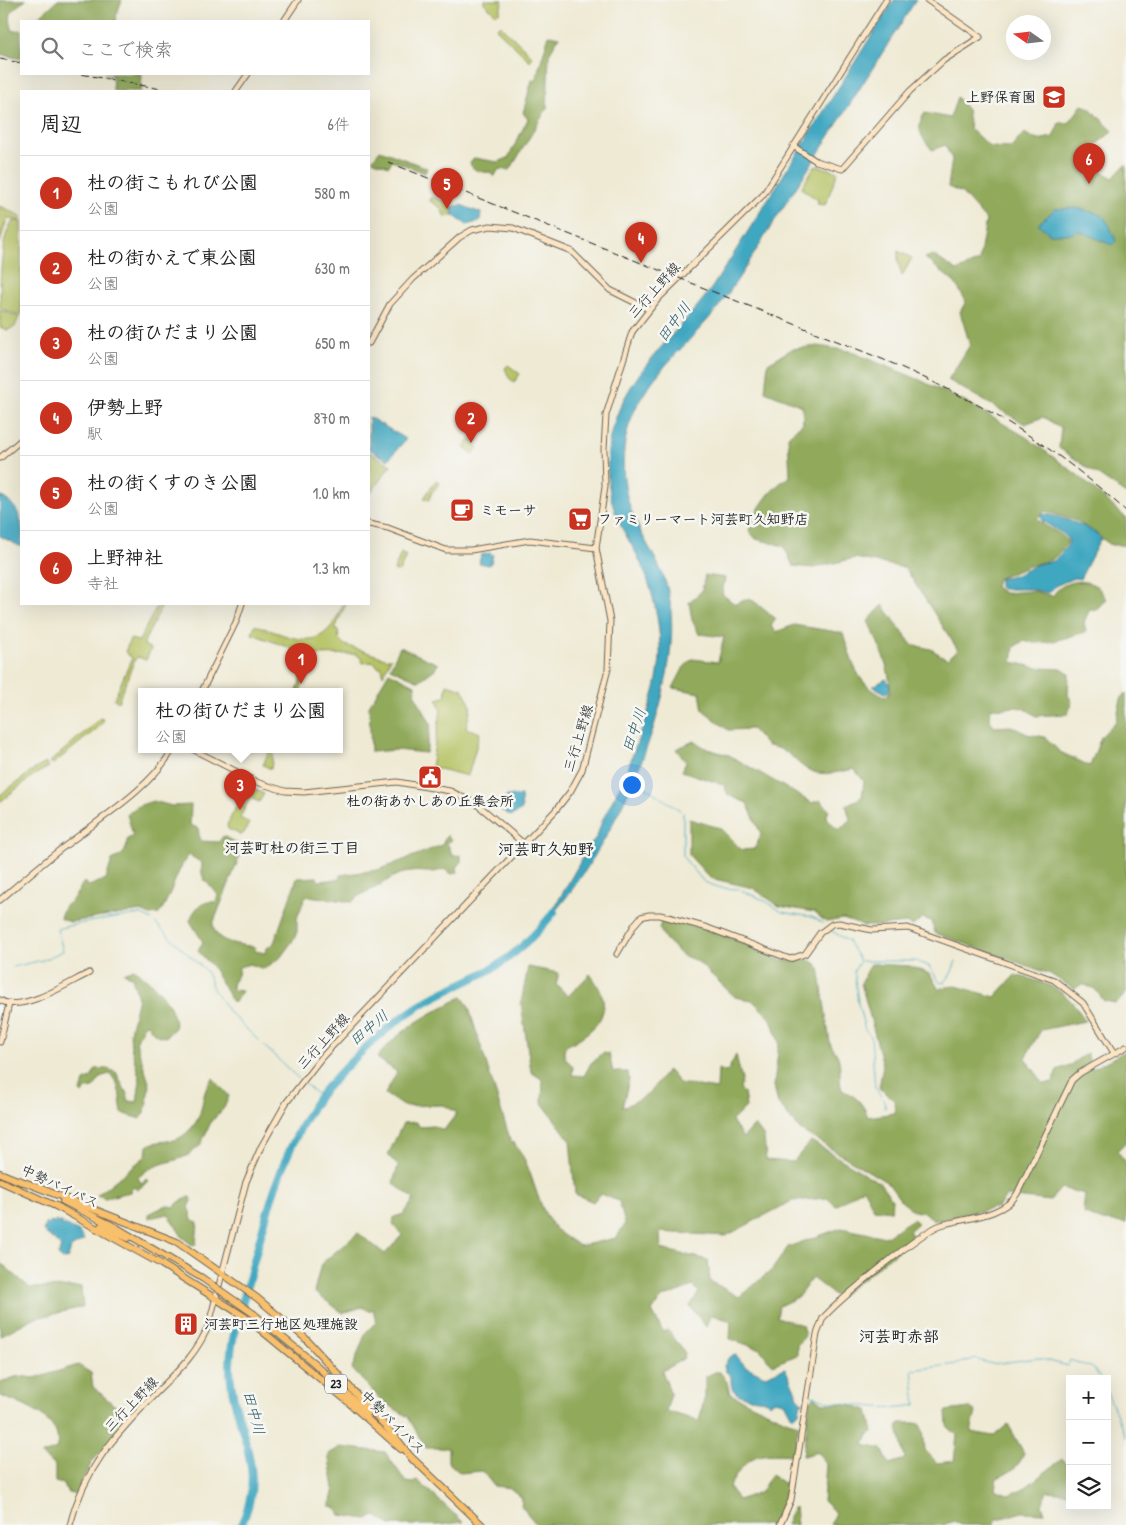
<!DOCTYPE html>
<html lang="ja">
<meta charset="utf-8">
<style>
body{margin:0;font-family:"Patrick Hand","Klee One",sans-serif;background:#f6f6f6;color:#222}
.controls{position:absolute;right:15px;bottom:15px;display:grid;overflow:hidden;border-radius:0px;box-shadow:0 5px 20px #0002}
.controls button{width:45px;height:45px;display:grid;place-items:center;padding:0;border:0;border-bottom:1px solid #e0e0e0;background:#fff;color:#222;font:25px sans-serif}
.compass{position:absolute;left:1006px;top:15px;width:45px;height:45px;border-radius:50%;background:#fff;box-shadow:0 5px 20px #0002;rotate:284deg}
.you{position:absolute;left:631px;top:784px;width:18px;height:18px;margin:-12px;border:4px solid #fff;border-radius:50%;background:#1a73e8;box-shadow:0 0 0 8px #1a73e833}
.badge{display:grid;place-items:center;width:32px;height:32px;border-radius:50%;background:#c8321e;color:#fff;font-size:16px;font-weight:700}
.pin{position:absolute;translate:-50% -41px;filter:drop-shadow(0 1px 2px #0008)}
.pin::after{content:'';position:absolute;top:26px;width:18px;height:15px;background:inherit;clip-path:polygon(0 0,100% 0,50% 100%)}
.popup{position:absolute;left:138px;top:688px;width:205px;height:65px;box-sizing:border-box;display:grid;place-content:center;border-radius:0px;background:#fff;filter:drop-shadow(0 1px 4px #0005);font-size:16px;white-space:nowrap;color:#767676}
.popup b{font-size:19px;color:#222}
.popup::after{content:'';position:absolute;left:50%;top:100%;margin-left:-10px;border:10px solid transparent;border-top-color:#fff}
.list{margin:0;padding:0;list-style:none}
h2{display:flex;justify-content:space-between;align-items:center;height:65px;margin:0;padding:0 20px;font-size:21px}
h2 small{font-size:16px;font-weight:400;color:#767676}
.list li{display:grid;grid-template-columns:32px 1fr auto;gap:15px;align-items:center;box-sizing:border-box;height:75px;padding:0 20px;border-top:1px solid #e0e0e0}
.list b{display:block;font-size:19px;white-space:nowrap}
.list p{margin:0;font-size:16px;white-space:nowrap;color:#767676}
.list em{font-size:16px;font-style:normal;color:#767676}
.icon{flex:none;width:28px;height:28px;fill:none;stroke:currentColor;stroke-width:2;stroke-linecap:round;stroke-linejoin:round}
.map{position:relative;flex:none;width:1126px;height:1525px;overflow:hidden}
.search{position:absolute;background:#fff;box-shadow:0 5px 20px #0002;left:20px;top:20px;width:350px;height:55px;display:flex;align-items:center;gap:12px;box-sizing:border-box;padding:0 18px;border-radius:0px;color:#767676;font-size:19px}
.panel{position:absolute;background:#fff;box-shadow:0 5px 20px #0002;left:20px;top:90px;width:350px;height:515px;border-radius:0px}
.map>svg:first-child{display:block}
.green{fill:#b6c364;stroke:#697040}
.forest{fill:#90a95a;stroke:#56623b}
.water{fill:#41a7c1;stroke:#2e626e}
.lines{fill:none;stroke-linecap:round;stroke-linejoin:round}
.stream{stroke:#41a7c1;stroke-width:1}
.river{stroke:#41a7c1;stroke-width:8}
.secondary-casing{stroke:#66645c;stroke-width:7}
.highway-casing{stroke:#66645c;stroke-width:8}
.secondary{stroke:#fce5c4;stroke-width:5}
.highway{stroke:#f8bf6c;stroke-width:6}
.rail{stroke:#1c1c1c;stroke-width:1;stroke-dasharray:8 4;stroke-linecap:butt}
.highway-bridge-casing{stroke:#66645c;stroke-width:8;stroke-linecap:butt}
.highway-bridge{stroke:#f8bf6c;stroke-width:6}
.labels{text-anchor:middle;stroke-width:5;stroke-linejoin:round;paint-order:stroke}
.shield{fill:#f6f6f2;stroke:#5d5d5c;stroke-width:1}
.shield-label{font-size:12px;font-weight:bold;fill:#1c1c1c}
.poi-label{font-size:14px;font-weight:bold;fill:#1c1c1c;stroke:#f6f6f2;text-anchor:start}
.street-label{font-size:14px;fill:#1c1c1c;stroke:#f6f6f2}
.water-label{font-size:15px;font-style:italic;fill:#2d5b66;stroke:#f6f6f2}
.neighbourhood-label{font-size:15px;font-weight:bold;fill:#1c1c1c;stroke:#f6f6f2}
.quarter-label{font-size:16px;font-weight:bold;fill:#1c1c1c;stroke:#f6f6f2}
</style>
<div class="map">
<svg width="1126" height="1525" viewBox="0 0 1126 1525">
<rect width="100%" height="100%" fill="#f6f6f2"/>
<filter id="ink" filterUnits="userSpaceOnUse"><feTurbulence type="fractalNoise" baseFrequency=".02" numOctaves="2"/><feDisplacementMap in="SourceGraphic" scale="10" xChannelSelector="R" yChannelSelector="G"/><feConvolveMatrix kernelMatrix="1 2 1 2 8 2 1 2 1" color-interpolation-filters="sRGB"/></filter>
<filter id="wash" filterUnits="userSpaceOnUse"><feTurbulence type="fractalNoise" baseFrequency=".0096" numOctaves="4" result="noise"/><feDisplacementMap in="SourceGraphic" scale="20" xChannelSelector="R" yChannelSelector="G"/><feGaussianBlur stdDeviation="1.12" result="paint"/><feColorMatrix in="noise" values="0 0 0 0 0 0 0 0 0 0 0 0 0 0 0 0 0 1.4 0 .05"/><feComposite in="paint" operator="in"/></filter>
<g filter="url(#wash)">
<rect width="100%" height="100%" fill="#efead4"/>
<g class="green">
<polygon points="484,0 503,0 499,13 496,14 484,3"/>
<polygon points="500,25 532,56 530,61 496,29"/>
<polygon points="819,166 838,172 825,205 817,204 818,200 801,188 814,167"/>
<polygon points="431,197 450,203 453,216 445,217 440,207 430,201"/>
<polygon points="0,206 21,216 21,221 7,218 0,243"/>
<path d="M13 221 21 222V316L0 308C0 286 0 235 13 221Z"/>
<polygon points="898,251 912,258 902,276 898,261"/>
<polygon points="0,310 19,317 15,327 7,330 0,327"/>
<polygon points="508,365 520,374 514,382 509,378 505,368"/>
<polygon points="471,439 478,447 473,454 464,447"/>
<polygon points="369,452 391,465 369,495"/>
<polygon points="436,480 440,483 432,492 429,500 424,498"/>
<polygon points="401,553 406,556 399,572 394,570"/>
<polygon points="158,604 163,604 144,642 144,645 151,649 146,660 138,657 135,659 118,702 114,699 132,658 125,652 130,639 139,641"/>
<path d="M343 604H346L335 629 338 630 339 639 345 645 388 659 391 658 383 675 382 667H378L374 662 362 663V659L356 654 315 655 311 658V661L305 662 301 691H297L302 675 299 657 288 647 252 634 255 625C297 639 323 656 343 604Z"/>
<polygon points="447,684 463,689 471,706 466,728 480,733 468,776 431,767 441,710 437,699 445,697"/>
<polygon points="101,718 104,720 99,727 53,764 50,762"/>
<polygon points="270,749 274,749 271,769 263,765"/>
<polygon points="46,763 49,767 34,775 0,802 0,795 35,769"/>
<polygon points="247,785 264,794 259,802 250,798 240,818 249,823 244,833 241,835 228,829 227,825"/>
</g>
<g class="forest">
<path d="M0 0H26C11 10 7 13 13 31L21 30V59L0 54Z"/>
<polygon points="58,0 122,0 116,16 117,21 34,21"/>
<path d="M549 35 559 37 549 54 547 108 510 170 499 169 494 177 490 172C483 173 472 171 470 163L474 158 498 162 508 158 528 119 523 113 532 80 535 81Z"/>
<polygon points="104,74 142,74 141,91 113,91 112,75"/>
<path d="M957 97 967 110 970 129 990 147 1011 148 1024 133 1037 140 1053 137 1059 123H1069L1082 105 1090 108 1113 131 1092 148 1101 171 1113 178 1126 164V494L1059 448 1061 428 1043 417 1025 424 948 380 970 345 960 312 966 301 955 283 925 258 933 255 957 271 979 261 986 220 962 193 948 187 952 159 945 145 932 150C922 137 914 129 925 113L950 118Z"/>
<polygon points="380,150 427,168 425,173 392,160 389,166 374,161 373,159"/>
<path d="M818 346 849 351 920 380 973 406 1026 437 1079 476 1126 518V545H1111L1077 521 1045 511 1037 518C1044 528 1058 530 1067 540V544L1053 559 1029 566 997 579 995 587 1004 593 1033 591 1053 596C1060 582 1082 577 1096 586 1100 588 1103 595 1106 599L1096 610 1090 609 1084 622 1086 632C1064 637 1046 647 1023 641L1014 647 1012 662 1038 668 1063 669 1069 673 1068 695 1072 702 1068 714 1036 716C1017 701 1011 710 991 708L990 720 995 727 1011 726 1027 734 1045 737 1060 752 1090 766 1101 737 1116 721 1121 699 1126 693V994L1116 1003 1104 1001 1095 989 1082 984 1074 989 1050 974 935 933 932 921 922 918 913 926 907 923 877 926H864L843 919 826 922 814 912 779 906 753 888 710 878 689 855V819L720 828 742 850 755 849 761 834 747 803 728 795 724 785 682 771 686 762 676 749 694 741 707 749 729 755 812 803 820 800 829 810 826 818 839 830 850 819 846 805 862 797 864 781 854 769C844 771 829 775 818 773 795 769 794 748 767 746L752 729 728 730 703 710 700 693 673 688 684 667 692 659 718 662 724 637 699 634 692 620 689 602 702 591 705 575 725 578 722 594 735 604 750 598 776 619 771 626 776 632 794 625 843 633C853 663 855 683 885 697L890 692C891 668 878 643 868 621L883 605 912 645 931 649 947 659 958 650 905 568 855 558 813 568 793 566 784 546 756 539 749 531C754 512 772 485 790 477L788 436 803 423 802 406 765 391 768 363 792 349Z"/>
<polygon points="400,647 438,664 435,669 419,681 390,668"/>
<polygon points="389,672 415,685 415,695 431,724 426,753 396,750 371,752 369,706"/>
<path d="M153 801 172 806 191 805 190 825 198 828 200 841 219 842 223 836 240 845 239 858 213 924C214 944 240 944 255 947V951L265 953 266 949 274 943 297 878 317 877 318 881 340 879V875L378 870 442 845 447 835 452 840 447 843 453 856 461 855V862L457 868 458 872 452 874 444 869C430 875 424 870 410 872 394 874 391 879 378 886 368 892 361 893 352 902L309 896 305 898 297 918V932L294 939 280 958 264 969 250 964 239 967 238 975 232 984 233 990 242 991 235 1002H232L212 966 198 951 203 942 190 921C194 908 203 900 216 902L218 895C208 881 200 883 202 863L189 855C176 870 172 895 159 914L150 915 141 911 70 922 60 918C65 900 68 907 75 896 79 891 80 887 84 882L89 886 106 879 112 860C123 855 127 852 127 840L133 835 127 814 138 806Z"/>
<path d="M669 919 725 935 780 960C795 964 808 953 819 967L830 1043C832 1049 836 1051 838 1057 842 1069 838 1079 842 1090 856 1096 863 1103 868 1117L895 1113 894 1099 879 1088 883 1065 861 983 871 964 910 966 930 974 938 988 956 986 995 997 1015 975C1051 984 1067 989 1085 1021L1041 1030 1025 1058 1044 1084 1053 1082 1057 1070 1070 1065 1087 1053 1092 1069 1126 1051V1142L1117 1151 1126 1162V1223L1103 1221 1083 1213 1085 1194 1061 1188 1050 1201 1007 1196 998 1207 936 1221 925 1213 914 1211 901 1201 888 1183 800 1130 778 1104 774 1086 779 1042 771 1019 752 1000 735 997 697 961 682 955 666 940 659 928 662 920Z"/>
<path d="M528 967 559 973 556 984 568 996 590 974C617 1009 601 1028 566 1046 561 1055 566 1060 573 1066L572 1075 584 1076 591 1063 603 1053 609 1054 613 1072H628L629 1080 622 1108 646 1096 668 1070 679 1083 717 1089 718 1069 727 1072 736 1055 742 1080 740 1089 744 1093 746 1107 732 1121 743 1138 755 1125 764 1137 766 1160 793 1162 811 1141 880 1183 892 1199 891 1211 874 1209 863 1188 836 1206 827 1198 792 1201 726 1236 660 1232 661 1249 708 1260 710 1281 739 1297 772 1270 788 1247 841 1228 885 1237 913 1219 918 1223 909 1231 914 1238 838 1298 812 1278 798 1297 779 1306 777 1317 802 1325 805 1336 797 1345V1355L772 1365 760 1349 730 1339 731 1321 712 1315 706 1327 690 1306 699 1292 693 1286 662 1298 652 1311 663 1332 668 1330 685 1353 683 1359 662 1371 671 1394 666 1411 699 1421 705 1396V1377L715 1372H720L727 1382 730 1394 788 1421 799 1424 793 1455C755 1453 749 1453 729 1487L738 1500 761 1492 771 1475 788 1486 786 1504 774 1525H537L521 1506 522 1498 510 1488 494 1486 482 1471 460 1473 448 1462V1448H426L408 1417 382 1401 352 1369 366 1332 376 1322 373 1309 369 1311 362 1307 343 1313 314 1292 321 1264 358 1233 385 1254 402 1235 393 1225 394 1217 404 1214 414 1199 393 1183 398 1166 388 1155 403 1123 416 1122 420 1127 433 1126 444 1130 457 1113 444 1105 403 1106 385 1094 397 1072 377 1058C399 1029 429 1014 462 997L468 1005 510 1139C534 1161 533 1203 555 1228 561 1235 572 1241 580 1246L616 1238 625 1224 619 1201 600 1194 593 1202 575 1194 570 1140 542 1103 543 1080 531 1072 521 1003Z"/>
<path d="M134 969C153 983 175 1002 175 1028L166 1037C156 1036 152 1033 148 1024L144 1025 136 1042 150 1086 147 1097 148 1103 141 1119 122 1113C119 1097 122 1087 110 1074L102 1076 93 1088 86 1089 83 1094 81 1092 84 1081 91 1078 96 1069H107L116 1072 127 1094 129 1101 137 1102 140 1080 131 1047 130 1032 138 998 132 977 124 973Z"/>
<path d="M213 1078 229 1096 224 1108 211 1122 200 1146C195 1148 193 1153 188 1155 171 1164 153 1162 138 1178L141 1183 147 1179 149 1181 137 1190 134 1186 130 1192 105 1198 97 1195 146 1156 147 1146C157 1139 174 1144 184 1135 209 1116 197 1095 213 1078Z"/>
<polygon points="190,1197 192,1201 189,1207 192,1220 198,1222 196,1244 192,1245 183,1238 168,1214 149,1218 149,1214 167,1205 174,1207 179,1202"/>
<polygon points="0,1262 30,1288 81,1287 83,1307 32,1319 0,1336"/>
<path d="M78 1365 91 1373 93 1387 120 1410 126 1420 92 1462 75 1495 69 1493 63 1484 55 1482V1465L41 1455 56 1449C67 1420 19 1403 0 1396V1382L19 1376 34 1378 46 1375Z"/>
<path d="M815 1397 823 1403 847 1404 868 1410 873 1432 868 1435 864 1445 882 1449 889 1464 905 1459 898 1427 900 1423H919L923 1431 925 1450 937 1463 954 1461 957 1435 947 1426 946 1411 970 1408 976 1412 971 1432 994 1436 1008 1424 1024 1453C1020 1466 1010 1473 997 1478L995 1489 1010 1495 1026 1487 1062 1459 1070 1470V1493L1047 1491 1042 1505 1045 1513 1022 1512 995 1520 994 1525H961L954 1521 943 1525H830L836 1513 823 1501 826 1465 818 1452 803 1456 810 1401Z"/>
<polygon points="340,1447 385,1452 406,1482 413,1483 417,1480 463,1522 438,1525 390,1525 376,1516 367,1519 340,1515 335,1507 330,1506 334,1488 329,1459 329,1454"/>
<polygon points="795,1507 797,1525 786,1525 793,1508"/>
</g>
<g class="water">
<path d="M894 0H916C871 70 828 140 782 209 762 240 744 272 722 302 692 344 639 379 627 433 620 462 623 493 635 520 645 543 660 562 667 587 692 681 612 851 548 919L588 848 597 836 602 821 622 782 628 775 629 766C641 728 662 685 660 645 659 620 653 591 643 568 636 550 624 535 617 517 605 487 604 450 615 420 632 371 672 338 704 298 714 286 722 271 731 258Z"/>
<polygon points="461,205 481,213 480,221 467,225 454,216 452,207"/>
<path d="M1076 208C1105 216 1104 211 1116 241L1112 245 1079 231 1071 234H1050L1038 224 1055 209Z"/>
<polygon points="369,417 406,439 388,460 369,449"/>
<path d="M0 496C22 507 24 525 21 547L0 536Z"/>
<path d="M1044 514C1057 515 1094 528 1101 538L1080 579 1074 578 1055 586 1049 593 1030 589H1002L999 587V579L1014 576 1038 564 1054 561 1068 545 1069 541 1065 535 1042 521 1041 515Z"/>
<polygon points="490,553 493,555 491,563 489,565 479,563 481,555"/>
<polygon points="886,679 890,686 888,692 885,693 873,686"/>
<polygon points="507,796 521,796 522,810 511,816 496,807"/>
<polygon points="56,1221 79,1232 84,1240 71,1248 68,1258 63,1260 58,1256 61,1246 43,1231 46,1224"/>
<path d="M736 1355 745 1366 765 1376 785 1368 800 1401 804 1402 801 1403 799 1412 792 1417 784 1402 775 1400 769 1404 766 1400C758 1399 736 1398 732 1388 731 1385 731 1379 731 1376L725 1371 724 1366 729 1357Z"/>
</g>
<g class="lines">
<g class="stream">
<polyline points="369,470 370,466"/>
<polyline points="633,779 680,810"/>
<polyline points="683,813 683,857 704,882 721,888 738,889 764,900 782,912 812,917 823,923"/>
<polyline points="155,923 207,972 213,989 229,1012 259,1041"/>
<polyline points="830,930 848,941 860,961 854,971 858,1003 865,1030 871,1036 875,1087 885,1103 885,1108"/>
<polyline points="862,961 915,961 929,966 940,983 945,982 951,974 956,961"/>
<path d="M13 967 43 960 63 951 57 929C84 921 113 919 140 914L152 920"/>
<polyline points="264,1046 299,1079"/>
<polyline points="305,1084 319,1096"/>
<polyline points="1107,1392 1126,1437"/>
<path d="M812 1396C819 1396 826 1402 834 1402 863 1405 885 1411 916 1405L912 1370 957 1364 974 1359 992 1364 1038 1358 1068 1366 1070 1360 1093 1368 1100 1378"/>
</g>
<path class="river" d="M241 1525C271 1465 229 1422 230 1364 231 1337 241 1308 248 1283 265 1219 281 1152 319 1097 324 1089 333 1082 339 1074 366 1046 395 1019 429 1000 450 988 472 980 493 968 517 954 537 933 554 912"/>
</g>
</g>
<g filter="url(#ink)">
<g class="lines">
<g class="secondary-casing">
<g id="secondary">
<polyline points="284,21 298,0"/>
<polyline points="236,91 248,74"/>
<polyline points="793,146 816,161 842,169 910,91 944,60 980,37 927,0"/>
<polyline points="369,343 390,304 413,279 460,237 472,230 490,226 513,228 571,251 610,290 648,309"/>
<polyline points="0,458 21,440"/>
<polyline points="369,524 388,528 446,550 471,550 530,540 596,548"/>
<polyline points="202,691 236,622 242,604"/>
<polyline points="192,749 259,783 285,791 304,792 397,782 450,791 478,805 523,843"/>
<path d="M0 900C21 882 42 863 65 846 102 817 149 790 173 749"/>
<polyline points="617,954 635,924 641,917 649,915 660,915 708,928 790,959 805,954 820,933 832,924 839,923 872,930 908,928 1054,980 1083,1003 1114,1053"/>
<path d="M0 1000C21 1014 68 983 89 973"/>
<polyline points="0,1042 9,1004"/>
<path d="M70 1525C85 1466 115 1436 156 1393 177 1372 198 1353 209 1324L246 1182 261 1147 286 1103 322 1057 555 811 570 792 582 770 608 669 610 621 596 548 605 487 604 449 606 415 632 332 658 299 763 195 886 0"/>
<path d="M780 1525 791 1500 817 1334 823 1318C838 1301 922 1231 941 1225 964 1218 1003 1217 1017 1194L1072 1080 1080 1073 1126 1047"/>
</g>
</g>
<g class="highway-casing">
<g id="highway">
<polyline points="0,1173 22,1182"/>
<polyline points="19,1180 177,1242 257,1298 305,1338 397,1439 413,1460"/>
<polyline points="0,1181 60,1208"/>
<polyline points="63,1201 117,1228 202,1278"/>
<polyline points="56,1206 161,1264 245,1317 346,1400 401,1449"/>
<polyline points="101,1226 128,1238"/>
<polyline points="254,1314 314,1363 367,1413"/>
<polyline points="411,1457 482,1525"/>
</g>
</g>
<use href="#secondary" class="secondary"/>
<use href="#highway" class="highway"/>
<g class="rail">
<polyline points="0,59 21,63"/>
<polyline points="81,74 172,91"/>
<path d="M388 162 882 359C974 398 1052 443 1126 511"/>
</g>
<g class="highway-bridge-casing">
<polyline id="highway-bridge" points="202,1278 254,1314"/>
</g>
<use href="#highway-bridge" class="highway-bridge"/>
</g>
</g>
<defs>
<g id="school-square" transform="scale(1.25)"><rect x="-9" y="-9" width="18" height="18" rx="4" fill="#c8321e" stroke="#f6f6f2"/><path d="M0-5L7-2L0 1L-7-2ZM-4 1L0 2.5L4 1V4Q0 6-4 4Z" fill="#fff"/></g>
<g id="cafe-square" transform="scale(1.25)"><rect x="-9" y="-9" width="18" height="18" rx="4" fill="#c8321e" stroke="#f6f6f2"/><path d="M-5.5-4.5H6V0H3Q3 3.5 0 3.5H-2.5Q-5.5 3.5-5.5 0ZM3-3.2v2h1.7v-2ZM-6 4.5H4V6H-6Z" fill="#fff"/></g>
<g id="supermarket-square" transform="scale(1.25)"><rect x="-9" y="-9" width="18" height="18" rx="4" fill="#c8321e" stroke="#f6f6f2"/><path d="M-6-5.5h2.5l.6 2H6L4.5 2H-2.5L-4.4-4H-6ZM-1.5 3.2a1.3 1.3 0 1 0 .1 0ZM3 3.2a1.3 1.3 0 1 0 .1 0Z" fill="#fff"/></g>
<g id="civic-square" transform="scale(1.25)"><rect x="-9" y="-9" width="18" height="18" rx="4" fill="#c8321e" stroke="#f6f6f2"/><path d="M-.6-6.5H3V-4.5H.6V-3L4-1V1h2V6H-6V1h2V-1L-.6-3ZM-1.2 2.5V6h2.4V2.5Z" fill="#fff"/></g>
<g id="building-square" transform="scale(1.25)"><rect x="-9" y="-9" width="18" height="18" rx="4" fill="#c8321e" stroke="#f6f6f2"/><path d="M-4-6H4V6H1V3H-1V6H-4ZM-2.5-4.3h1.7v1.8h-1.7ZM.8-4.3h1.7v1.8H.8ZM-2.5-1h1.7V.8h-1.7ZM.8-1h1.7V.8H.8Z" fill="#fff"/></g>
</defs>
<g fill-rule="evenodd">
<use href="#school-square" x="1054" y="97"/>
<use href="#cafe-square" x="462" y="510"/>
<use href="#supermarket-square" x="580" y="519"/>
<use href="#civic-square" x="430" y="777"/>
<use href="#building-square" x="186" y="1324"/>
</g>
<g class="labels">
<rect class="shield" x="325" y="1374.5" width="22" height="19" rx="4"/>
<g class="shield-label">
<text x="336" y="1388">23</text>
</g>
<g class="poi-label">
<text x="1036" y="102" text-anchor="end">上野保育園</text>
<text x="480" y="515">ミモーサ</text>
<text x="598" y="524">ファミリーマート河芸町久知野店</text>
<text x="430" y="806" text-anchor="middle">杜の街あかしあの丘集会所</text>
<text x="204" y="1329">河芸町三行地区処理施設</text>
</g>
<g class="street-label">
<text transform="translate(654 290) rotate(-48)" y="5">三行上野線</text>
<text transform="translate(578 738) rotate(-73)" y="5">三行上野線</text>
<text transform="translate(323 1041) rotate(-48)" y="5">三行上野線</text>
<text transform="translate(60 1186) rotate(25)" y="5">中勢バイパス</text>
<text transform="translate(131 1404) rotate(-46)" y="5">三行上野線</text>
<text transform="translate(393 1422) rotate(45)" y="5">中勢バイパス</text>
</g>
<g class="water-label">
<text transform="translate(674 322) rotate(-53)" y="5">田中川</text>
<text transform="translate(634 730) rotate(-71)" y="5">田中川</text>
<text transform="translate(369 1028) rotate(-40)" y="5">田中川</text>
<text transform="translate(254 1413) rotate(75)" y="5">田中川</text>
</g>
<g class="neighbourhood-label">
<text x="292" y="853">河芸町杜の街三丁目</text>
</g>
<g class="quarter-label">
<text x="546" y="855">河芸町久知野</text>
<text x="899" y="1342">河芸町赤部</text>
</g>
</g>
</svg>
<div class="controls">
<button>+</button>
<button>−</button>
<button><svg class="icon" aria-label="layers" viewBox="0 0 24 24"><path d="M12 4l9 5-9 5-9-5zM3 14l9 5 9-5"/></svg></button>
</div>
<svg class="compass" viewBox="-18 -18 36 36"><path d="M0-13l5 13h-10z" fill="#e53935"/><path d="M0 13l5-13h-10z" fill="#767676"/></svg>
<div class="you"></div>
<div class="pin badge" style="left:301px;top:684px">1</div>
<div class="pin badge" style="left:471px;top:443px">2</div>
<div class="pin badge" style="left:240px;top:810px">3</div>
<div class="popup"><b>杜の街ひだまり公園</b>公園</div>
<div class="pin badge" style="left:641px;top:263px">4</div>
<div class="pin badge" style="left:447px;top:209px">5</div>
<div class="pin badge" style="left:1089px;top:184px">6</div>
<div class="search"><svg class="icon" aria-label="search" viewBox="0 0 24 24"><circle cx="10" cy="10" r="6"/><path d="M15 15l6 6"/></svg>ここで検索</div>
<section class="panel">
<h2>周辺<small>6件</small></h2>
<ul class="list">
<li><span class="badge">1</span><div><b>杜の街こもれび公園</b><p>公園</p></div><em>580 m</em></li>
<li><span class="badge">2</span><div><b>杜の街かえで東公園</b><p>公園</p></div><em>630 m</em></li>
<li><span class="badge">3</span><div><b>杜の街ひだまり公園</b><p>公園</p></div><em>650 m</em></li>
<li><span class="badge">4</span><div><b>伊勢上野</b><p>駅</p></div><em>870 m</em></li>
<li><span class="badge">5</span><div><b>杜の街くすのき公園</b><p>公園</p></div><em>1.0 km</em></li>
<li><span class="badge">6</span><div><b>上野神社</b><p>寺社</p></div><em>1.3 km</em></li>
</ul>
</section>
</div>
